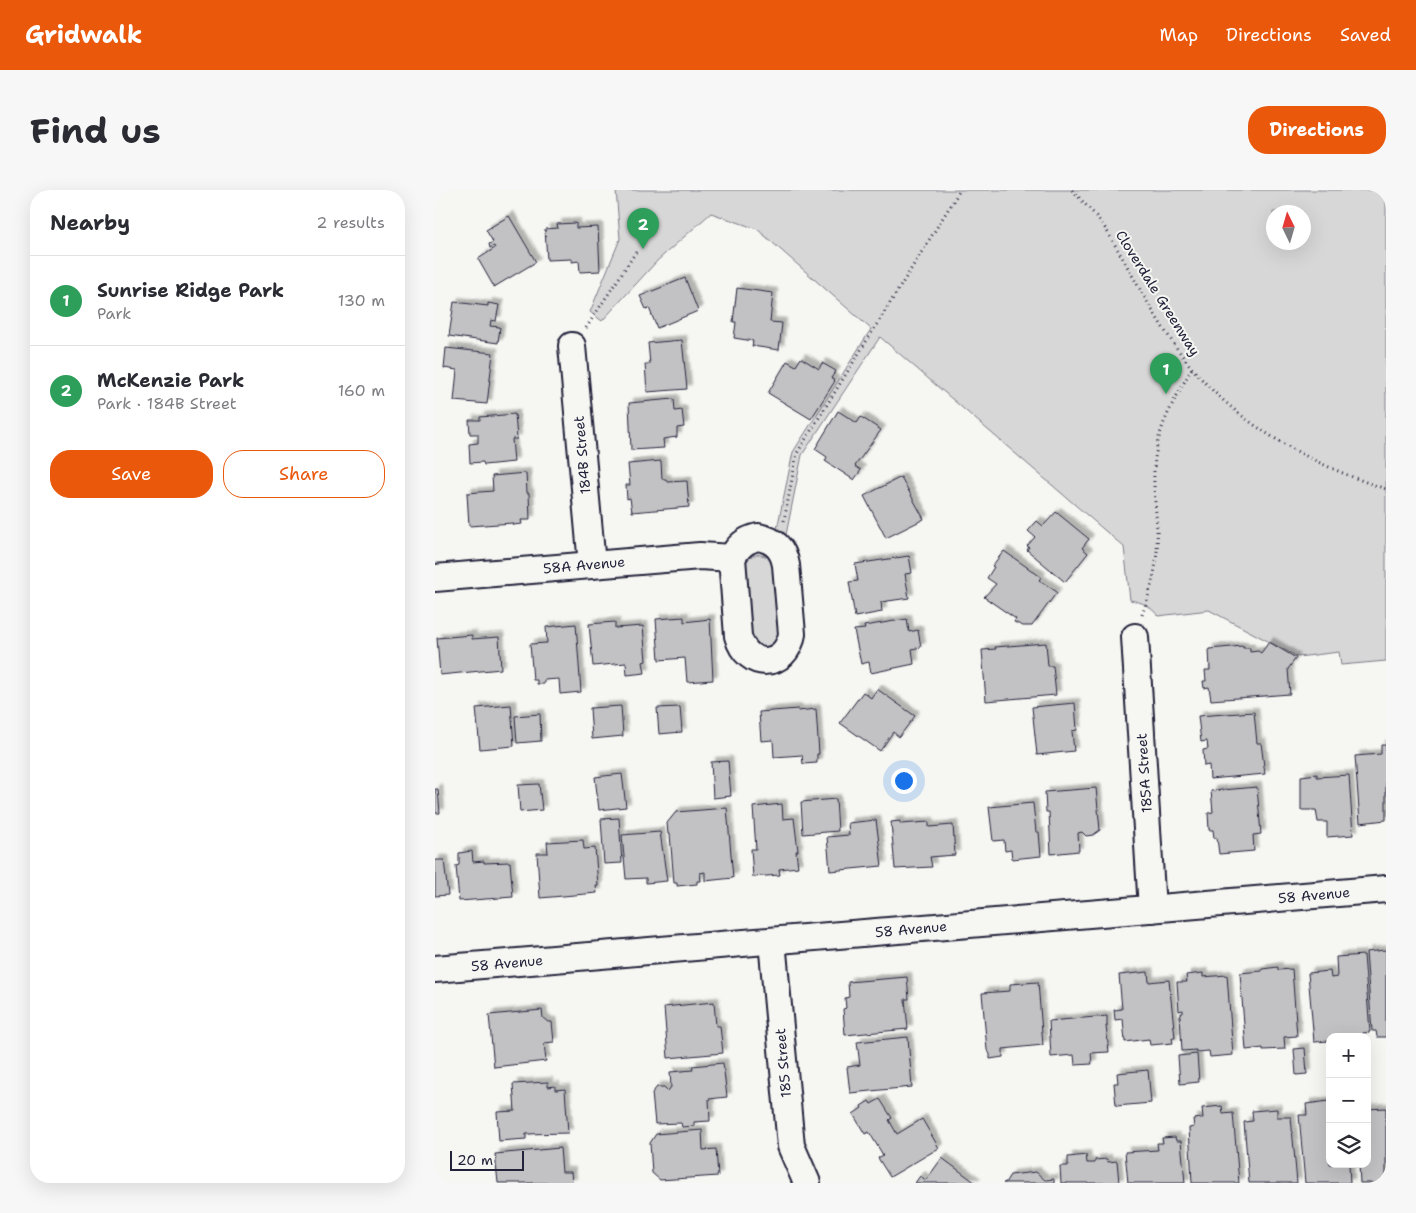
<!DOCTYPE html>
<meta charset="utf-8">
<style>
body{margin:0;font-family:"Shantell Sans",sans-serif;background:#f7f7f7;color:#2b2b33}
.controls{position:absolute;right:15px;bottom:15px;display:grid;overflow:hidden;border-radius:10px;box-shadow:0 5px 20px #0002}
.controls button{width:45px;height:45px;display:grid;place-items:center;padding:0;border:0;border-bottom:1px solid #e1e1e2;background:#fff;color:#2b2b33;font:25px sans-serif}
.compass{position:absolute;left:831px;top:15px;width:45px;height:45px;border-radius:50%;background:#fff;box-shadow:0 5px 20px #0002;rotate:355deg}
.scale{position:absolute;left:15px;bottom:12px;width:74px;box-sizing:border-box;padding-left:5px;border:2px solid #22223b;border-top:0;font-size:14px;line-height:18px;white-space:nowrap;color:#22223b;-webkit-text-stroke:4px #f6f6f2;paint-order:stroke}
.you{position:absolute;left:468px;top:590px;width:18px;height:18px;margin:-12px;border:4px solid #fff;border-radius:50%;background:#1a73e8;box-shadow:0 0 0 8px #1a73e833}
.badge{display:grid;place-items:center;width:32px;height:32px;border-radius:50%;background:#ea580c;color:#fff;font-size:16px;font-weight:700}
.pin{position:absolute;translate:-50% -41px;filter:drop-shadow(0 1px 2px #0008)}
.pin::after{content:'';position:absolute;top:26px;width:18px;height:15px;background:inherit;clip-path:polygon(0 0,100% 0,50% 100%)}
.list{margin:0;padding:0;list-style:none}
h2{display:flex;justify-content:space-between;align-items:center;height:65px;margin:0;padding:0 20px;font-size:21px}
h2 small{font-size:16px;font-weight:400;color:#7c7c81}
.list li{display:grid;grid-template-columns:32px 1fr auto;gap:15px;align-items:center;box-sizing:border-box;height:90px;padding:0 20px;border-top:1px solid #e1e1e2}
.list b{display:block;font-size:19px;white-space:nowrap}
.list p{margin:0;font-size:16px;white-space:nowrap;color:#7c7c81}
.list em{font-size:16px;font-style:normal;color:#7c7c81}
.actions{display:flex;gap:10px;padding:15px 20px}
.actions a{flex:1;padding:11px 0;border:1px solid #ea580c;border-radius:20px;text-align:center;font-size:18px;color:#ea580c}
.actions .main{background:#ea580c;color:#fff}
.icon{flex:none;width:28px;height:28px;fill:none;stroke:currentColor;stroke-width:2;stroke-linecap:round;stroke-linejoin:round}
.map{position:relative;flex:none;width:951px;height:993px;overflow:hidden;border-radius:20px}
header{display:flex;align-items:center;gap:30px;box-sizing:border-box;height:70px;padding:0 25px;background:#ea580c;color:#fff}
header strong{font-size:24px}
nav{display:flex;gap:28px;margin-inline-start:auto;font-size:18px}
.intro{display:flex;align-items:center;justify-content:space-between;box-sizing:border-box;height:120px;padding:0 30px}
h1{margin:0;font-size:35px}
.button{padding:12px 22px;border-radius:20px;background:#ea580c;color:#fff;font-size:18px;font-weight:700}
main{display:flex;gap:30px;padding:0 30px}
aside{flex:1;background:#fff;border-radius:20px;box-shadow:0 5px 20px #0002}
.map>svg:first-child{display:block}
.green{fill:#d7d7d7;stroke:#7c7c89;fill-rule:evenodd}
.building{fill:#c2c2c4;stroke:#22223b;filter:url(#shadow)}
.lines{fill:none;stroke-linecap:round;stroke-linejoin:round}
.street-casing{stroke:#22223b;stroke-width:30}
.path{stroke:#22223b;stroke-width:3;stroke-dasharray:1 4;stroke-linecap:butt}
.street{stroke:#f6f6f2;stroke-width:26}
.labels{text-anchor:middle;stroke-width:4;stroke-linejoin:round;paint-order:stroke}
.street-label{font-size:14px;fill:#22223b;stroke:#f6f6f2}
</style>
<header>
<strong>Gridwalk</strong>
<nav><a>Map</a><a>Directions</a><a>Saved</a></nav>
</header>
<div class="intro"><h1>Find us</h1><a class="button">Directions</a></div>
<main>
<aside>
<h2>Nearby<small>2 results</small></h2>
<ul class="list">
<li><span class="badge" style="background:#2e9e5b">1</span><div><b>Sunrise Ridge Park</b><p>Park</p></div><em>130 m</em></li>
<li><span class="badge" style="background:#2e9e5b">2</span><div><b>McKenzie Park</b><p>Park · 184B Street</p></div><em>160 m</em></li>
</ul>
<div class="actions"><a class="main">Save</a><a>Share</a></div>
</aside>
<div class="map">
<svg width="951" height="993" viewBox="0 0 951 993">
<defs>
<filter id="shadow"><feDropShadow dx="4.5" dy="-4.5" stdDeviation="1" flood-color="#0004"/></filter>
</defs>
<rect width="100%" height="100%" fill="#f6f6f2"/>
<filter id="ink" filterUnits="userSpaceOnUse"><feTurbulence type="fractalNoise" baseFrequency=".02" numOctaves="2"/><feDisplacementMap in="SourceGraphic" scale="10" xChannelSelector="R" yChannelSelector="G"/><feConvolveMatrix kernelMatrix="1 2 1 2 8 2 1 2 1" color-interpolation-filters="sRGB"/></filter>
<g filter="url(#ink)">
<g class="green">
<path d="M181 0H951V471L906 475 904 462 863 467 774 420 723 426C716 416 707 412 695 410L689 357 445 147 367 265 350 350 341 344 358 262 436 139 322 39 276 23 223 70 167 131 155 122 185 49ZM838 22H868V52H838Z"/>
<path d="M323 364 333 367 338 375 344 445C342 455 335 458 326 459L314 450 310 370 314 367Z"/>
</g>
<g class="building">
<polygon points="74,26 101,72 59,97 43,69 60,58 59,56 55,58 54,54 58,52 51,40"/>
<polygon points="141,33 141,38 163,37 165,81 145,82 144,71 137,72 137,69 112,70 110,39 123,38 122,34"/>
<polygon points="250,88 263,121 222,138 214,118 211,119 205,106"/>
<polygon points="302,98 338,103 335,132 347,133 344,160 317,156 318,151 299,148 301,132 298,132"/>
<polygon points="19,112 53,116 53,113 64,115 61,131 56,130 55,136 65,137 63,153 14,146"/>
<polygon points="247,150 252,199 212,202 210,174 215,174 213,153"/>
<polygon points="11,158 58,163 52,214 19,211 22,180 9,178"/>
<polygon points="366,168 384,179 387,173 401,181 396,188 400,191 376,229 333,203 352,171 361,176"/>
<polygon points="239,209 240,221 247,220 249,237 242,238 242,247 228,249 229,258 196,260 194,213"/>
<polygon points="403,221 422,233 426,227 446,240 420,276 426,280 419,290 390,271 392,267 380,259"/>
<polygon points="80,224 82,249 77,249 79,272 49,275 48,272 35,273 34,254 43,253 43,244 35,244 34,230 45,230 45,227"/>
<polygon points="226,271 227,289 231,289 232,292 252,291 254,317 197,322 195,308 192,309 191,295 195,295 193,274"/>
<polygon points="91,283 92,303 94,303 95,330 86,330 87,334 78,335 78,333 34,336 32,303 58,301 57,286"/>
<polygon points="466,287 489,329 451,348 429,306"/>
<polygon points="621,322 654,349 647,358 653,363 630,392 592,360 594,357 592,356 600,347 593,341 602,331 608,336"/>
<polygon points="569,361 606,387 604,390 622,402 597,436 588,436 579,432 581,429 549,407 561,394 552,388 559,377 557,376"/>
<polygon points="474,366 477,383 470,384 474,408 446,412 447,422 420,427 414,392 423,391 420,374"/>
<polygon points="249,427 249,432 275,429 278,490 252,492 250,468 224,470 221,429"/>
<polygon points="472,429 474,442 483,440 486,457 477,459 479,474 436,483 434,472 426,474 419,440 430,439 429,436"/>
<polygon points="180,432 180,438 208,436 211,471 208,472 210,483 192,485 191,473 158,476 154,434"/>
<polygon points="141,434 146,502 125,504 124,489 109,490 109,494 102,494 102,490 98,490 95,454 112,453 111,437"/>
<polygon points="37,445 37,449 64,447 66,479 5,485 2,448"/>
<polygon points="834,452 861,468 853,479 855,504 776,510 774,497 769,498 768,491 771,491 770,480 775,480 774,459 808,456 808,458 815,458 815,462 823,461 826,463"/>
<polygon points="611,453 613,476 618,476 621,505 551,511 547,460 561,459 560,457"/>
<polygon points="442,499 480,526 464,547 458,542 445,561 405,533 428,502 436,508"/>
<polygon points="640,513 642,540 637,541 639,561 602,565 597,517"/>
<polygon points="76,515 79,556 45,559 41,518"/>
<polygon points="186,516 188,546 157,549 155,518"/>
<polygon points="245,517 247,542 224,544 222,518"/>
<polygon points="363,519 363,521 381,519 384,564 382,564 382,573 368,574 367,565 339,567 338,550 326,551 324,522"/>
<polygon points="819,522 822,553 826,553 830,584 775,589 774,575 769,576 768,560 773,559 772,551 766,552 763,526"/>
<polygon points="105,524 106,551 82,553 80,526"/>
<polygon points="946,555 951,555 951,630 925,633 920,566 946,564"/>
<polygon points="293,571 296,606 278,608 276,572"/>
<polygon points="187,584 191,617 164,620 160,587"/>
<polygon points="882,584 882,587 914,585 918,645 892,647 892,632 883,632 881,620 866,620 866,586"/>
<polygon points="104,594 107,620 85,622 83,595"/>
<polygon points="822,597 826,644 818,645 819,661 784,664 782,648 779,648 778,640 774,640 773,623 778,622 776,601"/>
<polygon points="661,598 665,640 658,645 651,646 647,642 643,643 644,661 616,664 614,622 611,622 610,602"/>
<polygon points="0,599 3,599 5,623 0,623"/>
<polygon points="401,609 403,641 368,644 366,612"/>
<polygon points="598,613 601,642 604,642 606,666 577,669 576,660 570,661 569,650 558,651 554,617"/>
<polygon points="347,614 348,629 359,628 363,661 361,661 363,677 344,679 345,685 318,687 316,659 321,659 318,617"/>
<polygon points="292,618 298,688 270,691 270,682 265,683 266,691 262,691 262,694 242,696 242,693 239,693 235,644 233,644 232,633 241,622"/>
<polygon points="184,628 187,673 169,674 166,629"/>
<polygon points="441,630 447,676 395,681 392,647 414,645 413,633"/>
<polygon points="465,631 465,634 494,632 494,637 518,635 520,665 495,667 497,677 460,679 456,632"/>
<polygon points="225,642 232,691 211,693 211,688 191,689 187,645"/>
<polygon points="148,650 149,659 160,658 163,696 161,696 162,703 105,708 102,663 113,663 112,652"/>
<polygon points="37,661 38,672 49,671 49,673 75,672 78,707 24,711 21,676 24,675 24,663"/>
<polygon points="0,670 9,670 13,705 0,706"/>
<polygon points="951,760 951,847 942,847 941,841 937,841 931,762"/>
<polygon points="929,765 935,842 928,843 928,847 895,847 895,851 879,852 873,783 895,781 896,788 902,787 901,767"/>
<polygon points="843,777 843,780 857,779 862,846 849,847 850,859 828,860 828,858 811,860 805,783 827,781 827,779"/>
<polygon points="713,782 714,792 734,790 740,848 737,848 738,853 715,855 714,849 690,852 688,829 680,830 679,820 687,819 684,785"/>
<polygon points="768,783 768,787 792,785 798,865 775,867 774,861 761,862 761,860 747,861 745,826 746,826 746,823 748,823 748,820 744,821 742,792 752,792 751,785"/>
<polygon points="472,787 474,809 470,809 473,839 410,845 408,819 411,818 410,808 414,807 413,792"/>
<polygon points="603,792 608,855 568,859 568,867 555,869 555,864 552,860 547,803 575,801 575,794"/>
<polygon points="279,812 281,836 285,836 288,863 233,868 229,817"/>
<polygon points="107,820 108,828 113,832 117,832 119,852 109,853 111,871 59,877 54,825"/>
<polygon points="672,826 672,836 671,836 674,862 656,863 657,874 640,875 639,865 616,867 614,831"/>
<polygon points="473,847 477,897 415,903 412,877 425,875 422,852"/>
<polygon points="870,858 872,884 861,885 859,859"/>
<polygon points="762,864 764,892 745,894 743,866"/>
<polygon points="288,873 292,907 274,909 275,931 259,932 259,936 247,937 246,933 220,934 217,903 222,897 229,897 233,901 236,897 235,882 258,880 257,876"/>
<polygon points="713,880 716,913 681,916 679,893 683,893 682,883"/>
<polygon points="113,892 113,897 120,896 120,900 130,899 133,943 91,944 91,949 64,951 62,922 80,921 78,894"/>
<polygon points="445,909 457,928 454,930 462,944 487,929 504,958 455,987 443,968 448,965 434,942 430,944 418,924 427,918 426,916 434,911 436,914"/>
<polygon points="894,911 895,974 914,974 915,993 870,993 864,925 872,925 871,914"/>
<polygon points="787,916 788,924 798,923 804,993 757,993 754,938 759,937 758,929 768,928 767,918"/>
<polygon points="951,918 951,989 949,989 949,993 925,993 924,974 932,974 932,919"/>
<polygon points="842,919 842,927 856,927 862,993 814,993 809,932 818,931 817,921"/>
<polygon points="267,940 268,960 281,959 283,986 225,990 217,983 215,953 221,944"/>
<polygon points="740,947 741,951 746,951 750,993 693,993 690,962 723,960 722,953 728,953 727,948"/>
<polygon points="125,958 127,982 136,982 137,993 63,993 60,964"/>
<polygon points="651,965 652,973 660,973 660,970 672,969 673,972 682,971 684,993 626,993 625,976 633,976 633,967"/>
<polygon points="507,968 541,993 480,993 485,986 491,990"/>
<polygon points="601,982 610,990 619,989 619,993 568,993 570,993 575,985"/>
</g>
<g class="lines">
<g class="street-casing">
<g id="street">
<polyline points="137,156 157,375"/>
<path d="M323 347C339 350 348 358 351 375L357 444C351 479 312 480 303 446L297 368C303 356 310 350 323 347Z"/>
<polyline points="0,388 265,366 297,368"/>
<polyline points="700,447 717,719"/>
<polyline points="337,751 356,956 372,993"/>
<polyline points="0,779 951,699"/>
</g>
</g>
<g class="path">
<path d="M637 0 662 27 672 41C699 87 723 136 756 177 806 237 878 275 951 299"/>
<polyline points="151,138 203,59"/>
<polyline points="349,331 362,263 525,0"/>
<path d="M707 425C714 405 721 382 722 361 724 328 715 295 721 262 725 232 743 204 757 178"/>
</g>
<use href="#street" class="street"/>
</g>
</g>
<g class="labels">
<g class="street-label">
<text transform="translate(723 103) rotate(58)" y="5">Cloverdale Greenway</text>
<text transform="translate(147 265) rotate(-95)" y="5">184B Street</text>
<text transform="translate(149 375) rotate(-5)" y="5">58A Avenue</text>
<text transform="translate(709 583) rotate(-94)" y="5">185A Street</text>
<text transform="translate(879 705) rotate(-5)" y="5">58 Avenue</text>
<text transform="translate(476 739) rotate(-5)" y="5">58 Avenue</text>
<text transform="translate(72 773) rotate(-5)" y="5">58 Avenue</text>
<text transform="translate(348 873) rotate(-95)" y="5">185 Street</text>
</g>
</g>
</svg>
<div class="controls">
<button>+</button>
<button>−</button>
<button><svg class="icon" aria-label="layers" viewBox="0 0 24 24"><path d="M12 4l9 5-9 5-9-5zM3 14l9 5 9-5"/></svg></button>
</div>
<svg class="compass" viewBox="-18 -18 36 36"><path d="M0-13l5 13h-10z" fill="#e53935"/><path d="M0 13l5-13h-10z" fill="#7c7c81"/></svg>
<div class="scale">20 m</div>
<div class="you"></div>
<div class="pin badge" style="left:731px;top:204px;background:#2e9e5b">1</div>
<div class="pin badge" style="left:208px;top:59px;background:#2e9e5b">2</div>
</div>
</main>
